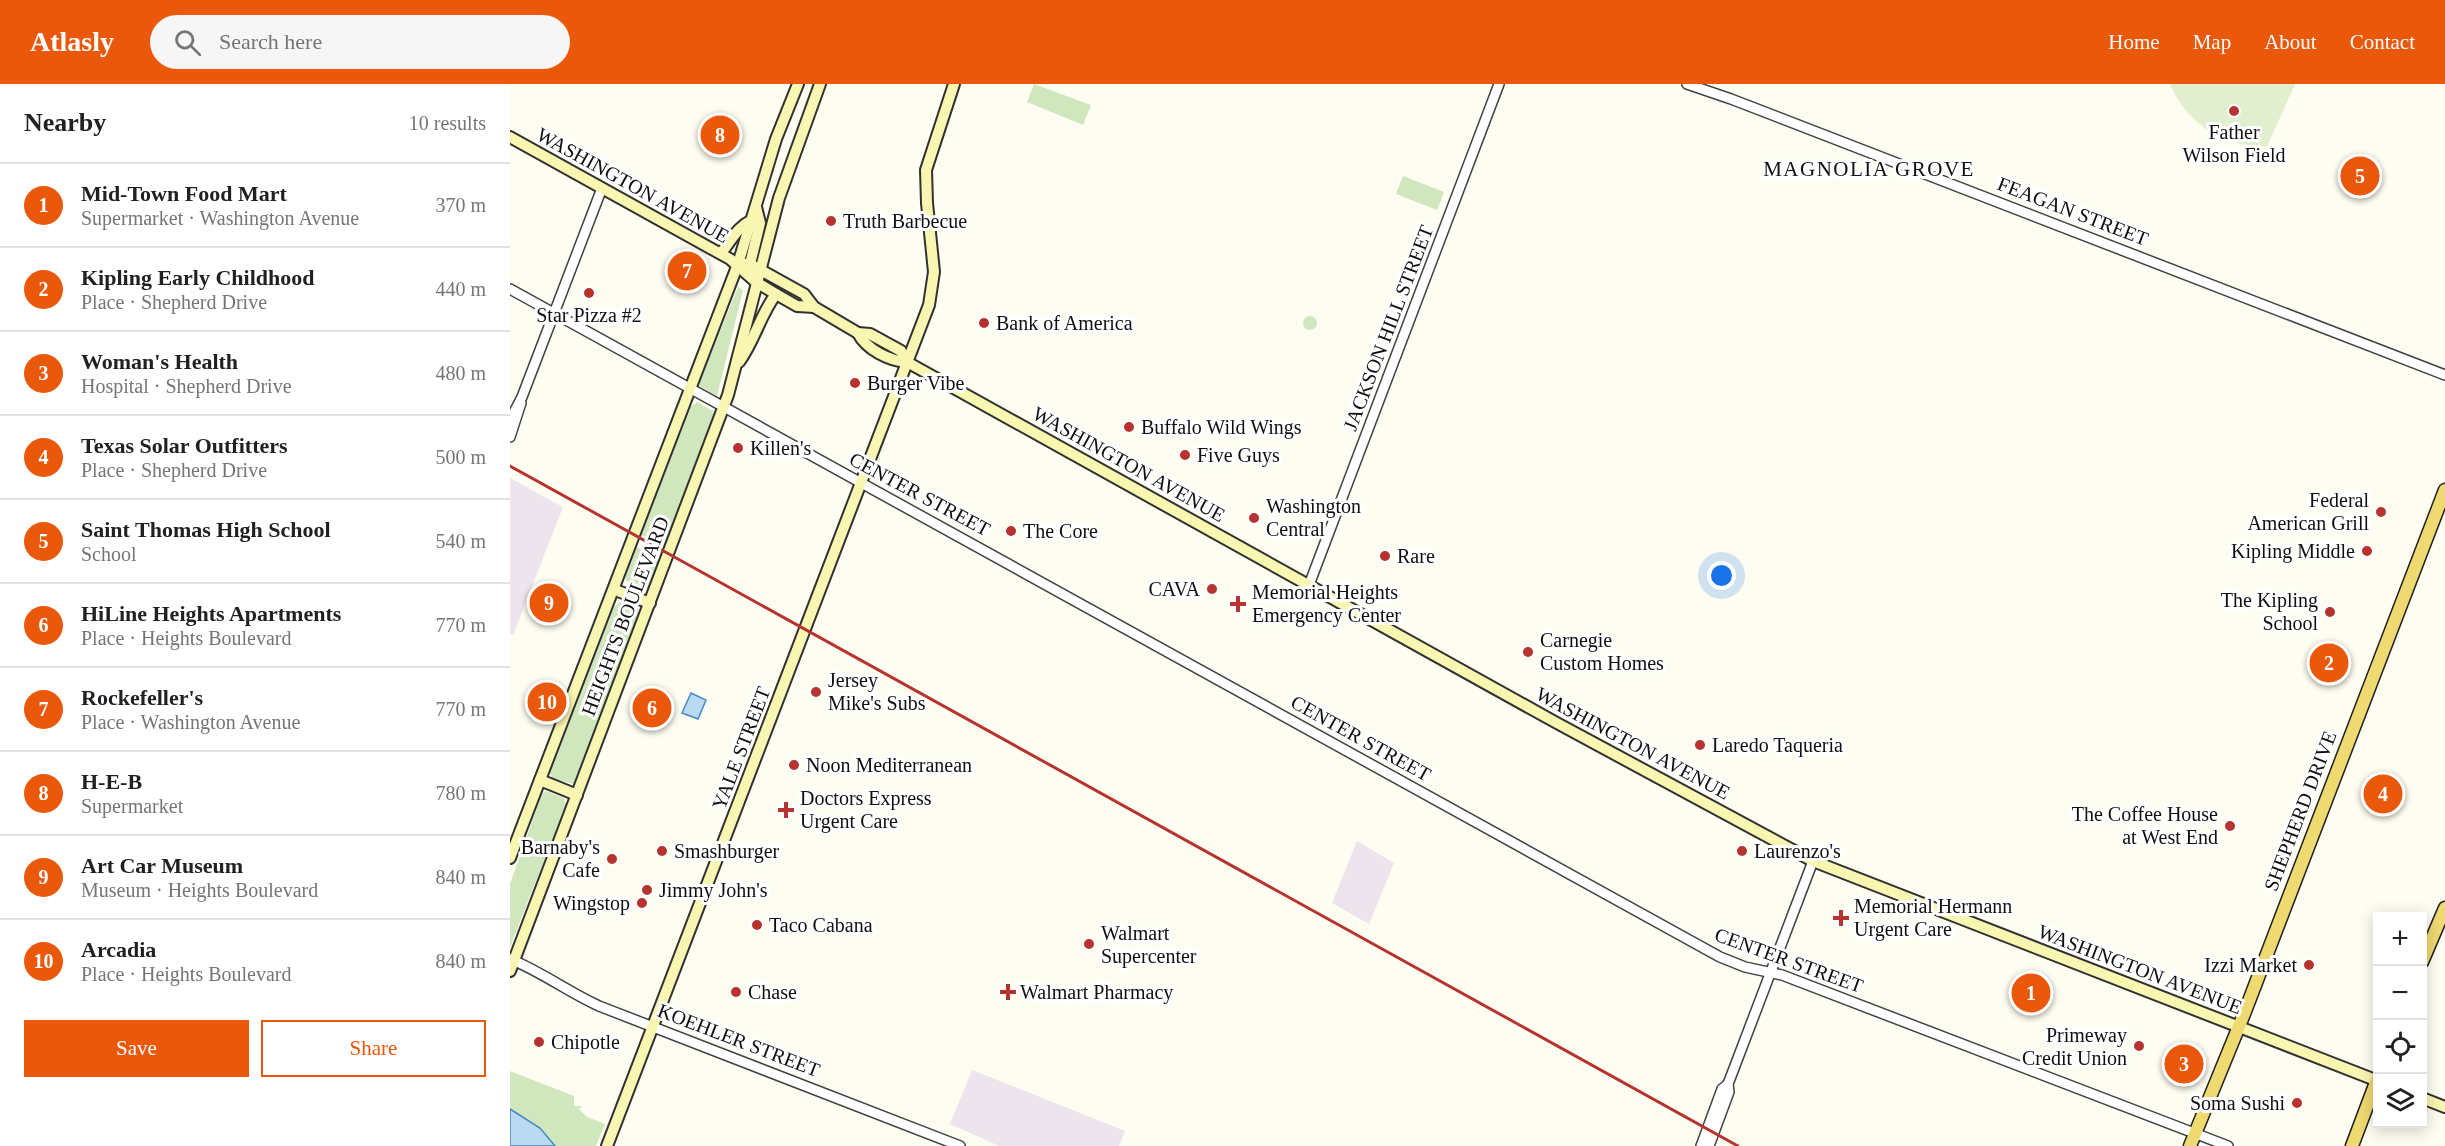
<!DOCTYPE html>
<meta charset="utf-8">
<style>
body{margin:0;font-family:"Times New Roman",serif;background:#f6f6f6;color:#202124}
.controls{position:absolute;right:18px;bottom:18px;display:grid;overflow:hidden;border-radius:0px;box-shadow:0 3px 15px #0003}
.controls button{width:54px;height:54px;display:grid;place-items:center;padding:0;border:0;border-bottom:2px solid #e0e0e0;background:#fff;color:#202124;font:30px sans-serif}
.you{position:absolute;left:1212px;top:492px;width:21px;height:21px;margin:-15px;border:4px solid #fff;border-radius:50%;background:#1a73e8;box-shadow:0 0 0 9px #1a73e833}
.badge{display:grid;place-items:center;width:39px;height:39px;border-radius:50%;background:#ea580c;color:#fff;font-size:20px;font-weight:700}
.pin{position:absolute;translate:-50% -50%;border:3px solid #fff;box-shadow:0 2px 6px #0006}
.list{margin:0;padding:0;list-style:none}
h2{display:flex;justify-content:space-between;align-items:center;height:78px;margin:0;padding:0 24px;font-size:26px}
h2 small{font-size:20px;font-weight:400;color:#757577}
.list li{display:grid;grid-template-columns:39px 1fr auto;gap:18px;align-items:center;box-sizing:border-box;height:84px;padding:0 24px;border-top:2px solid #e0e0e0}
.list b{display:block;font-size:22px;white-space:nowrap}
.list p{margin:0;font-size:20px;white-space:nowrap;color:#757577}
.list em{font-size:20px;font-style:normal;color:#757577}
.actions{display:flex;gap:12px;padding:18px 24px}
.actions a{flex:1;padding:14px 0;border:2px solid #ea580c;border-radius:0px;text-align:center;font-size:21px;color:#ea580c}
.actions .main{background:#ea580c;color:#fff}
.icon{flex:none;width:33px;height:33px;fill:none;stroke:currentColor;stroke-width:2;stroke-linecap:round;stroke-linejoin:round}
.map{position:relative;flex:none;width:1935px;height:1062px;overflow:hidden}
header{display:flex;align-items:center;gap:36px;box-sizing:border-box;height:84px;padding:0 30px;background:#ea580c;color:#fff}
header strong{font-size:28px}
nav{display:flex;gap:33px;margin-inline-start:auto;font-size:21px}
.search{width:420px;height:54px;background:#f6f6f6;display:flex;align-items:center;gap:15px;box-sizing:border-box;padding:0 21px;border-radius:33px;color:#757577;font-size:22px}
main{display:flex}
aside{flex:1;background:#fff}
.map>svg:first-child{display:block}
.industrial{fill:#ede4ed}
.green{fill:#d0e7bd}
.pitch{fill:#e1efcf}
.water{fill:#bad9f2;stroke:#4689c4;stroke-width:1.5}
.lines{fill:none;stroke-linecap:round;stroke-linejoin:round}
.tertiary-casing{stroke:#424242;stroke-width:12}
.secondary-casing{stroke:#313131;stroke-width:14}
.primary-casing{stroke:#202020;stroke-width:15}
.tertiary{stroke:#fff;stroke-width:9}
.secondary{stroke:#f9f6b2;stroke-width:10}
.primary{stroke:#efd971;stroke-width:12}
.rail{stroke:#b63330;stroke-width:3}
.poi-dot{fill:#b63330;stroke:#fff;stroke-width:2}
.labels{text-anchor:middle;stroke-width:6;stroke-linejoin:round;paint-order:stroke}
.poi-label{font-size:20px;fill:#0f0f0f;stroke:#fff;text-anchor:start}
.street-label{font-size:20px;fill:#0f0f0f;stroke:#fff}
.neighbourhood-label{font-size:21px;letter-spacing:1.5px;fill:#0f0f0f;stroke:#fff}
</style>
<header>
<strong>Atlasly</strong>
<div class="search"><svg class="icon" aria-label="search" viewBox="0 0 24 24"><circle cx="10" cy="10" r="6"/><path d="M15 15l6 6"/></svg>Search here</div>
<nav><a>Home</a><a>Map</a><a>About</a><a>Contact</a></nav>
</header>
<main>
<aside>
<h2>Nearby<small>10 results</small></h2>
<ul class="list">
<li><span class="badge">1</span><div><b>Mid-Town Food Mart</b><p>Supermarket · Washington Avenue</p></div><em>370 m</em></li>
<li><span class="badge">2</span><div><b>Kipling Early Childhood</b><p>Place · Shepherd Drive</p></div><em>440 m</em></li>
<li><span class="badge">3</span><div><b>Woman's Health</b><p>Hospital · Shepherd Drive</p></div><em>480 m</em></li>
<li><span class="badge">4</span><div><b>Texas Solar Outfitters</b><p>Place · Shepherd Drive</p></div><em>500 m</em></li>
<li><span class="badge">5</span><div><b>Saint Thomas High School</b><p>School</p></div><em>540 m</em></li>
<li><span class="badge">6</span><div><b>HiLine Heights Apartments</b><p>Place · Heights Boulevard</p></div><em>770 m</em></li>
<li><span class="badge">7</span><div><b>Rockefeller's</b><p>Place · Washington Avenue</p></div><em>770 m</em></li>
<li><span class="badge">8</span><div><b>H-E-B</b><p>Supermarket</p></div><em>780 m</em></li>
<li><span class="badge">9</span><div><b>Art Car Museum</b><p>Museum · Heights Boulevard</p></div><em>840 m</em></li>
<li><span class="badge">10</span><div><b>Arcadia</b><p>Place · Heights Boulevard</p></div><em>840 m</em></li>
</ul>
<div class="actions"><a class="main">Save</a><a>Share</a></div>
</aside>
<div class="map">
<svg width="1935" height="1062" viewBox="0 0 1935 1062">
<rect width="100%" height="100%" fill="#fefdf2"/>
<g class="industrial">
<polygon points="0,394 53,423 3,551 0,550"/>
<polygon points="847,757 884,779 859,840 822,819"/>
<polygon points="462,986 615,1047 609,1062 489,1062 440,1040"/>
</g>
<g class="green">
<polygon points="524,0 581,21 573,41 517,18"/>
<polygon points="893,92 934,108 927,126 886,110"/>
<polygon points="228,203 233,206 207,312 190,302 189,299"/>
<circle cx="800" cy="239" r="7"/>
<polygon points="187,318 203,327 204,336 155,464 131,451 181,322"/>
<polygon points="127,463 150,476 140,502 136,505 118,499 115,494"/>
<polygon points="111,517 128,525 129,531 64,700 43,695 40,689 104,523"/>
<polygon points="36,707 54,714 56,721 0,863 0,800 32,710"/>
<polygon points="0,987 64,1012 64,1022 72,1022 69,1025 77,1033 95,1040 86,1062 45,1062 30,1044 0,1025"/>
</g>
<path class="pitch" d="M1660 0H1785L1757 63C1714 62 1677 41 1660 0Z"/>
<g class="water">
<polygon points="181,609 196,616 188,635 172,629"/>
<polygon points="0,1025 30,1044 45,1062 0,1062"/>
</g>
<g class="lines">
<g class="tertiary-casing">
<g id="tertiary">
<polyline points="1177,0 1221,15 1935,291"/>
<polyline points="0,205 1210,873 1235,883 1272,891 1718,1062"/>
<polyline points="0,336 12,313 92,104"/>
<polyline points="0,353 11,319"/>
<polyline points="799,501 989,0"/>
<path d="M0 875C32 888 58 908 89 922L450 1062"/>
<polyline points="1191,1062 1212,1005 1218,1000"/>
<polyline points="1199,1062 1219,1008 1218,1000 1223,987 1303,777"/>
</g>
</g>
<g class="secondary-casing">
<g id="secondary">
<polyline points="0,53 220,175 246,198 266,210 287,222 304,223"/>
<path d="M211 169C222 156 226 144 242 136"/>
<polyline points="228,180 240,180 294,210 304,223 348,249 360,250 391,267 397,278"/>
<polyline points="243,187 240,180 250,139 246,123"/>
<path d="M348 249C356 265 379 277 397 278L1045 638 1303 777 1868 997"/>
<path d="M229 278C245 256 250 231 266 210"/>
<polyline points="105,506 140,519"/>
<polyline points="30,696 67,711"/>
<polyline points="0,774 228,180 266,55 288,0"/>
<polyline points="0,887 218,311 269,114 310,0"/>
<polyline points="1912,1014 1935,1023"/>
<polyline points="97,1062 419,221 424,188 417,119 416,86 444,0"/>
</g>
</g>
<g class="primary-casing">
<g id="primary">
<polyline points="1912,878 1935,824"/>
<polyline points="1680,1062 1734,930 1935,406"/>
<polyline points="1842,1062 1868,993"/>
</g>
</g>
<use href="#tertiary" class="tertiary"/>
<use href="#secondary" class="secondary"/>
<use href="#primary" class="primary"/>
<polyline class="rail" points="0,382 1228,1062"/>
</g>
<g class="poi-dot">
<circle cx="1724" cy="27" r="6"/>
<circle cx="321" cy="137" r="6"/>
<circle cx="79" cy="209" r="6"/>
<circle cx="474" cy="239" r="6"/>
<circle cx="345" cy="299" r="6"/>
<circle cx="619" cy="343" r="6"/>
<circle cx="228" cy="364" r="6"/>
<circle cx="675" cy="371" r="6"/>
<circle cx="1871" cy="428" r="6"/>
<circle cx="744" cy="434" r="6"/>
<circle cx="501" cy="447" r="6"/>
<circle cx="1857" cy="467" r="6"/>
<circle cx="875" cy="472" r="6"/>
<circle cx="702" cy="505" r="6"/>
<path d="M725 511h6v6h6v6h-6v6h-6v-6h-6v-6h6z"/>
<circle cx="1820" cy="528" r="6"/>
<circle cx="1018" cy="568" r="6"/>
<circle cx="306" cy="608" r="6"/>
<circle cx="1190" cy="661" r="6"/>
<circle cx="284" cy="681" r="6"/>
<path d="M273 717h6v6h6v6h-6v6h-6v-6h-6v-6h6z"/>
<circle cx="1720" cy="742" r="6"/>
<circle cx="152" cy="767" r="6"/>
<circle cx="1232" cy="767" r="6"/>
<circle cx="102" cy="775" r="6"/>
<circle cx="137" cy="806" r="6"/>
<circle cx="132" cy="819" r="6"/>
<path d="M1328 825h6v6h6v6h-6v6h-6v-6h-6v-6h6z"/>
<circle cx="247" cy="841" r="6"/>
<circle cx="579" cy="860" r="6"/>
<circle cx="1799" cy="881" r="6"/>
<circle cx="226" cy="908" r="6"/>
<path d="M495 899h6v6h6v6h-6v6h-6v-6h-6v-6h6z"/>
<circle cx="29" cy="958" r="6"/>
<circle cx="1629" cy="962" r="6"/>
<circle cx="1787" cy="1019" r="6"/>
</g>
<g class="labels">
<g class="poi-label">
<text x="1724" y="55" text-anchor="middle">Father<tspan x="1724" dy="23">Wilson Field</tspan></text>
<text x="333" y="144">Truth Barbecue</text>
<text x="79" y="238" text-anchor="middle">Star Pizza #2</text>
<text x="486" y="246">Bank of America</text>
<text x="357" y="306">Burger Vibe</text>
<text x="631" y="350">Buffalo Wild Wings</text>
<text x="240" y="371">Killen's</text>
<text x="687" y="378">Five Guys</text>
<text x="1859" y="423" text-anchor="end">Federal<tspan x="1859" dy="23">American Grill</tspan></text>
<text x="756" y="429">Washington<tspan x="756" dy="23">Central</tspan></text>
<text x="513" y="454">The Core</text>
<text x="1845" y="474" text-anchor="end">Kipling Middle</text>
<text x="887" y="479">Rare</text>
<text x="690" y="512" text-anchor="end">CAVA</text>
<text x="742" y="515">Memorial Heights<tspan x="742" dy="23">Emergency Center</tspan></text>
<text x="1808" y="523" text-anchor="end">The Kipling<tspan x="1808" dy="23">School</tspan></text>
<text x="1030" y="563">Carnegie<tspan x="1030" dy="23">Custom Homes</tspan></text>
<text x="318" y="603">Jersey<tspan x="318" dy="23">Mike's Subs</tspan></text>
<text x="1202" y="668">Laredo Taqueria</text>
<text x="296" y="688">Noon Mediterranean</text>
<text x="290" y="721">Doctors Express<tspan x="290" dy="23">Urgent Care</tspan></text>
<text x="1708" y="737" text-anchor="end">The Coffee House<tspan x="1708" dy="23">at West End</tspan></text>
<text x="90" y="770" text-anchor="end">Barnaby's<tspan x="90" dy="23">Cafe</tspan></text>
<text x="164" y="774">Smashburger</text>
<text x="1244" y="774">Laurenzo's</text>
<text x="149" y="813">Jimmy John's</text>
<text x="120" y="826" text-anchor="end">Wingstop</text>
<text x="1344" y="829">Memorial Hermann<tspan x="1344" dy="23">Urgent Care</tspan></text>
<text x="259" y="848">Taco Cabana</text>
<text x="591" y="856">Walmart<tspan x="591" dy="23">Supercenter</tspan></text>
<text x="1787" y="888" text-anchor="end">Izzi Market</text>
<text x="238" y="915">Chase</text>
<text x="510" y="915">Walmart Pharmacy</text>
<text x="1617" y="958" text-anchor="end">Primeway<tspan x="1617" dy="23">Credit Union</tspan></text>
<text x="41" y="965">Chipotle</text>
<text x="1775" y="1026" text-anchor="end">Soma Sushi</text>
</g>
<g class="street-label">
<text transform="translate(123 101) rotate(29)" y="7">WASHINGTON AVENUE</text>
<text transform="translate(1563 127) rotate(21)" y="7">FEAGAN STREET</text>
<text transform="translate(878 244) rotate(-69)" y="7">JACKSON HILL STREET</text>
<text transform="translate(619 380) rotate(29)" y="7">WASHINGTON AVENUE</text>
<text transform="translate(410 410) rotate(28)" y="7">CENTER STREET</text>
<text transform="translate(115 532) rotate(-69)" y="7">HEIGHTS BOULEVARD</text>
<text transform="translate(851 654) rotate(29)" y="7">CENTER STREET</text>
<text transform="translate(1123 659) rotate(28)" y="7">WASHINGTON AVENUE</text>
<text transform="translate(231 664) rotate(-69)" y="7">YALE STREET</text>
<text transform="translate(1790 727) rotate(-69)" y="7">SHEPHERD DRIVE</text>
<text transform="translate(1279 876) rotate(20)" y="7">CENTER STREET</text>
<text transform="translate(1630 885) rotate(21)" y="7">WASHINGTON AVENUE</text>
<text transform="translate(229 956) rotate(21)" y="7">KOEHLER STREET</text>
</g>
<g class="neighbourhood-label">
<text x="1359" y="92">MAGNOLIA GROVE</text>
</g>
</g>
</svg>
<div class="controls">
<button>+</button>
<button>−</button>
<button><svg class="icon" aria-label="locate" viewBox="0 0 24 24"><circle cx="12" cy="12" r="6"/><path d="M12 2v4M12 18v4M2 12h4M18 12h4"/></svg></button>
<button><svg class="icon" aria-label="layers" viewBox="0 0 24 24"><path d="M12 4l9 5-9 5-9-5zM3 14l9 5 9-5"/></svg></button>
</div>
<div class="you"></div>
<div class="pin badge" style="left:1521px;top:909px">1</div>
<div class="pin badge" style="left:1819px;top:579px">2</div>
<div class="pin badge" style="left:1674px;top:980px">3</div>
<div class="pin badge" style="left:1873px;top:710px">4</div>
<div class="pin badge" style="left:1850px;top:92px">5</div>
<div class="pin badge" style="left:142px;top:624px">6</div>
<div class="pin badge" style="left:177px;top:187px">7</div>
<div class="pin badge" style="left:210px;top:51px">8</div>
<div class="pin badge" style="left:39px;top:519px">9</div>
<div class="pin badge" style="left:37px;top:618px">10</div>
</div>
</main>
